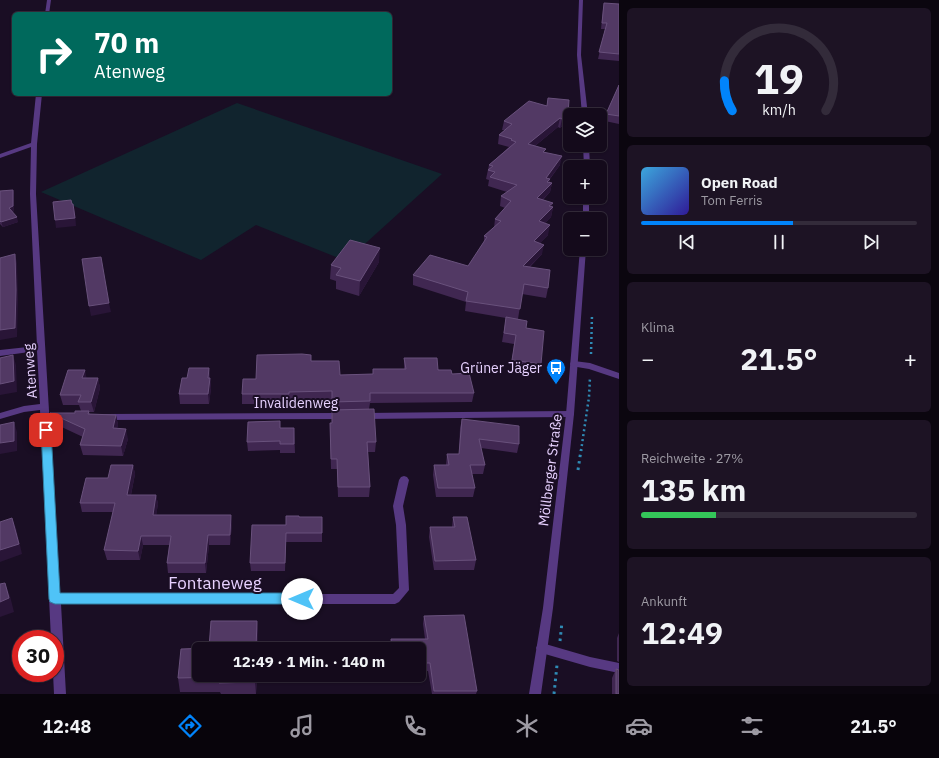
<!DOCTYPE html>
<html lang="de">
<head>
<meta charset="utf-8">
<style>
	body { margin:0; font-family:"IBM Plex Sans",sans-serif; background:#1d1324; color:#f1f3f6; height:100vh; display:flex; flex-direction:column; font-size:15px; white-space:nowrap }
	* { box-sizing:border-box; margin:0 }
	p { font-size:13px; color:#9d9aa3 }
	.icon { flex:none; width:22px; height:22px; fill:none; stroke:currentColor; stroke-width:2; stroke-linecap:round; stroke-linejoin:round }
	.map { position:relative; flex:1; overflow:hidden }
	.panel { display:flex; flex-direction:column; gap:8px; padding:8px; background:#0b060f; width:320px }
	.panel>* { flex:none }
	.banner { position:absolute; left:12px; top:12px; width:380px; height:84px; border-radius:6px; box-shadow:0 1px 3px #0004,0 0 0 1px #332b3a; background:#00695c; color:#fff; overflow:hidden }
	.fabs { position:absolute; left:563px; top:108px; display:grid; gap:8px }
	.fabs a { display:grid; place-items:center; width:44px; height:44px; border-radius:6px; background:#140a1b; box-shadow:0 1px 3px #0004,0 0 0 1px #332b3a; font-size:20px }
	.speed { position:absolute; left:12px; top:630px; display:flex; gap:8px; font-size:20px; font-weight:700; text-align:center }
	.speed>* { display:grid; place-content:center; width:52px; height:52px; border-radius:50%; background:#140a1b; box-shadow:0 1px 3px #0004,0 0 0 1px #332b3a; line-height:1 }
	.speed .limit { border:6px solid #d22; background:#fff; color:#111 }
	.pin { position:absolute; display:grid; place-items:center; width:34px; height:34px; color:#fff; margin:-17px; border-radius:8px; box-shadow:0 2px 6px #0006 }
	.me { position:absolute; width:44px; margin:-22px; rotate:270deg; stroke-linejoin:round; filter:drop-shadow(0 0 3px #0008) }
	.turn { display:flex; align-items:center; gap:14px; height:84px; padding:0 16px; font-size:18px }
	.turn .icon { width:52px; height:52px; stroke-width:2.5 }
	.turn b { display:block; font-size:28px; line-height:34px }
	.big { font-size:30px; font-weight:700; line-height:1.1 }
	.panel .card { flex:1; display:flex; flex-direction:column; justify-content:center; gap:6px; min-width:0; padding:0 14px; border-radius:6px; background:#1d1324 }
	.panel .dial { align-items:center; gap:0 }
	.dial svg { height:104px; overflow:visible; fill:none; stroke:#332b3a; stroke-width:7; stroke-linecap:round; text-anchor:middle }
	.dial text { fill:#f1f3f6; stroke:none }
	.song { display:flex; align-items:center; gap:12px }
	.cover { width:48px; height:48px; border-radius:6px; background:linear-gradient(135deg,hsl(200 70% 55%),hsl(250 70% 35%)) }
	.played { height:4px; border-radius:2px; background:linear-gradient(90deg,#0184fb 55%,#332b3a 55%) }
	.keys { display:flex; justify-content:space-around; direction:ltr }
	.heat { display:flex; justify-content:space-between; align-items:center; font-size:22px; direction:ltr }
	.charge { height:6px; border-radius:3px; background:linear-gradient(90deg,#34c759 27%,#332b3a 0) }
	.trip { position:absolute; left:192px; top:642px; width:234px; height:40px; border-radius:6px; background:#140a1b; box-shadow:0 1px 3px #0004,0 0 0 1px #332b3a; font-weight:700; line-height:40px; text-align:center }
	.dock { display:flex; height:64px; justify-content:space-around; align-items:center; background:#08040b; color:#9d9aa3 }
	.dock .icon { width:28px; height:28px }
	.dock .current { color:#0184fb }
	.dock b { font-size:18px; color:#f1f3f6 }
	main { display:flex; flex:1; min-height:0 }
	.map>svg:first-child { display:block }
</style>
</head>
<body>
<main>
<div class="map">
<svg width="619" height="694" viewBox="0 0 619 694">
	<rect width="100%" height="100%" fill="#1a0e24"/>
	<path fill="#11242e" d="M237,103l205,71 -96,87 -90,-36 -55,35 -160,-68z"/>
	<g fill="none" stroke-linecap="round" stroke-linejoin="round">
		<path stroke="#2f8bb5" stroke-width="2.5" stroke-dasharray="2 3" stroke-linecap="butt" d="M591,354l1,-39
			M581,451l8,-54 1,-20"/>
		<path stroke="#2f8bb5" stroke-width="3" stroke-dasharray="2.5 4" stroke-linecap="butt" d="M578,470l3,-20
			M560,641l2,-19
			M554,694l3,-29"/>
		<path fill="#573982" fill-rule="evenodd" d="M47,0h4l-2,14h-4z
			M36,94h6l-5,50 -1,50 24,400h333l6,-6 -3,-63 -3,-19 6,-26 2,-3 3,-1 3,1 2,3 -6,26 3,19 3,65 -10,12 -4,2h-334l5,90h-12l-1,-21h2v-34h-4l-11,-229 -16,2 -24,7v-6l24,-7 16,-2 -3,-53 -37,5v-6l37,-4 -7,-152 1,-47 -31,11v-4l31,-11z
			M574,361l16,2 29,10v6l-30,-10 -18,-3 -1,-2 1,-2z
			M570,411l3,1 1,2 -1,2 -3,1 -206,2 -3,-1 -1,-2 1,-2 3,-1z
			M342,413l3,1 1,2 -1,2 -3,1 -236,1 -3,-1 -1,-2 1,-2 3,-1z
			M542,643l48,14 29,6v10l-29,-6 -52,-15 -2,-4 2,-4z"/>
		<path fill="#573982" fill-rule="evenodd" d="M579,0h4l-2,55 7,60h-6l-5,-60z
			M583,145h6l1,22h-6z
			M583,197h6v22h-6z
			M580,249h6l-12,165 -21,194 -12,86h-12l14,-86 23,-194z"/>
	</g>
	<path fill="#402751" d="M604,3l15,5v53l-21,-2 7,-30h-4l2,-20z
		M619,85v39l-14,-3 1,-7z
		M546,105l20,18 -6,5 -2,-1 -23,19 10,6 15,13 -10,14v3l2,1 -2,9 -7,8 10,7 -2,10 -6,6 3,12 -8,8 2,11 -12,13 18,21 -2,10 -24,-4 -4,25 8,9 15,36 -2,10 -28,-5 3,-25 -12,-2 4,-24 -41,-7 1,-9 -53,-17v-10l55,-9 16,-24v-6l10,-8 1,-9 10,-11 -5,-2 1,-10 6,-4 -19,-6 1,-6 -3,-1 3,-14 20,-18 -11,-3 1,-9 6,-5h-3l2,-9z
		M13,190l1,4v17l-2,1 6,10 -15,5 -3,-3v-33z
		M379,262l-20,34 -23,-7v-8l-6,-2 1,-14z
		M404,358l48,16 22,19 -2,9 -102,1 -1,6 7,33 -1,10h-7l2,35 -1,10h-31l-1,-28h-6l-1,-37v-9h2l-1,-22h-41v3h-48v-10l14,-15 55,-18 29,14 33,-1v-5h31z
		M209,368l2,20 -2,16h-29l-1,-10 8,-16z
		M87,378h11l2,10 -6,24h-5l1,2 26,1 2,10 -1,3 11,11 -5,17 -40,-1 -3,-10 3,-8 -30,-14 -3,-10h25l6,-2 -2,-6h-16l-3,-10z
		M462,419l57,25 -2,9 -36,-5 4,17 -2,9h-11l3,14 -2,9h-37l-3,-22 1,-10h12l1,-11h12l1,-26z
		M280,428h14l1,25h-15v-3l-32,1 -1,-9z
		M133,465l2,9 -4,21h25l2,9 -2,11 76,9 -2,21h-21l-3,28h-38l-1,-10 2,-18h-26l-3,15h-33l-3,-10 9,-38h-31l-2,-9 28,-25z
		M299,517h23v25h-36l-1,29h-34l-1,-8 36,-38z
		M453,517l23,43 -2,10h-40l-5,-33 1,-10h22z
		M424,616l53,75 -1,3h-44l-4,-23h-9v-22h-29l1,-10h34l-2,-15z
		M257,621l1,14 -59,40h58l-1,19h-35l-1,-2h-40l-2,-14 31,-30z
		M619,633v29l-2,-1v-23z
		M619,668v26h-7v-16l4,-9 2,1z"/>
	<path fill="#291537" d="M568,114l-2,9 -6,5 2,-9z
		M560,118l-2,9 -32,26 2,-9z
		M562,156l-2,9 -12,16 2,-2 -1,7 3,-3 -2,9 -15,15 2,-9 9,-20z
		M13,190l1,4v17l-4,1 -1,-4z
		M553,203l-2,6 2,-2 -2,10 -14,14 2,-10 10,-15z
		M73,204l2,8 1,14 -20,2 -1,-8z
		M17,217l1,5 -15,5 -2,-5z
		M550,225l-2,10 -16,16 2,-10z
		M544,245l-2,9 -21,21 2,-9z
		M380,248l-1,14 -20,34 1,-15z
		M15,254l2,9 1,36 -1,38 -17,3v-10z
		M109,303l2,9 -20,4 -2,-10z
		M13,355l3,10 1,27 -17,3v-11z
		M209,368l2,20 -2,16 -1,-10v-16z
		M85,370l2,10 -5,-2z
		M98,378l2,10 -6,24 -3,-10z
		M116,415l2,10 -3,13 -2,-10z
		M14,422l3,10v19l-17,3v-11z
		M126,429l2,10 -5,17 -2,-10z
		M133,465l2,9 -6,30 -2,-9z
		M156,495l2,9 -3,20 -2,-9z
		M231,515l1,9 -2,21v-10z
		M12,518l4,10 6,26 -22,8v-12z
		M208,535l1,10 -3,28 -1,-10z
		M141,536l2,9 -3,15 -2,-9z
		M5,583l5,13 4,16 -14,5v-15z
		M257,621l1,14v14h-2z
		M256,675h1l-1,19 -1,-12z"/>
	<path fill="#523964" stroke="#69517c" d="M604,3l15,1v50l-20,-2 8,-29h-5z
		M619,85v31l-13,-2z
		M548,98l21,2 -1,14 -6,5 -2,-1 -32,26 18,5 -3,3 19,4 -16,22 4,1 -3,3 5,1 -15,15 16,5 -4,3 4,1 -14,14 11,4 -16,16 10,4 -21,21 27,4 -2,18 -24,-4 -4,25 -54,-8 2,-9 -55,-17 17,-20 38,11 19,-29 -3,-1 17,-15 -6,-2 16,-18 -10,-5 16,-11 -27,-8 5,-5 -7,-2 5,-4 -4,-1 27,-23 -5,-2 1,-1 -13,-4 13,-11 -8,-3 25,-20 18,5z
		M13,190v16l-4,2 8,9 -16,5 -1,-1v-30z
		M71,200l1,4h1l2,14 -20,2 -2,-18z
		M350,240l30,8 -20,33 -24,-6 5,-7 -10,-3z
		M15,254l1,36 -1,38 -15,2v-72z
		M101,257l8,46 -20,3 -7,-47z
		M506,317l21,4 -1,7 18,3 -3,33 -29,-4 4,-25 -12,-2z
		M302,354l9,1v6h28l1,14 33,-1v-5h33l-2,-11h33l1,12h13l1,4 17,-1 5,20h-104v8l-38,1v-11l-43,1v2h-47l1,-15h13l1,-24z
		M13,355l1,26 -14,3v-26z
		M189,368h20l-1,10h2l-2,16h-29l3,-16h5z
		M68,370h17l-3,8h16l-7,24h-13l3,-7h-21z
		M374,409l2,33h-9l3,45h-32l-1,-28h-6l-1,-36h2v-13z
		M75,411h14l-1,3 28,1 -3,13 13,1 -5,17 -41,-1 5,-16 -35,-16h25z
		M462,419l57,7v18l-40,-5 6,26h-15l5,23h-37l-4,-23h15l-2,-11h12z
		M280,421v7h14v16h-14v-3l-33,1 1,-20z
		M14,422v19l-14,2v-18z
		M111,465h22l-6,30h29l-3,20h78l-1,20h-22l-3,28h-38l4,-27h-30l-3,15 -34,-1 11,-47h-35l6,-25h22z
		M286,516h13v1h23v16h-36l-1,30h-35l2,-38h34z
		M453,517h14l9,43 -41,1 -5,-34h25z
		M12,518l7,26 -19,6v-28z
		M5,583l4,15 -9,4v-18z
		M464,615l13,76h-43l-4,-28h-11v-14h-27l-1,-10h37l-4,-23z
		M211,621h46l-1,28h-57v26h57l-1,7 -36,1 1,-6 -42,1 3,-29 28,-1z
		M616,669l3,1v24h-3z"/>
	<path fill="#4fc3f7" stroke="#337fa1" d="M46,427l4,1 1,2 9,163h242l4,2 2,4 -2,3 -4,2h-247l-5,-2 -1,-3 -8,-169 2,-2z"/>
	<defs>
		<symbol id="bus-pin" viewBox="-11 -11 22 30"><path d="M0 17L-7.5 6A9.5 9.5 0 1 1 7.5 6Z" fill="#0184fb" stroke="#1a0e24"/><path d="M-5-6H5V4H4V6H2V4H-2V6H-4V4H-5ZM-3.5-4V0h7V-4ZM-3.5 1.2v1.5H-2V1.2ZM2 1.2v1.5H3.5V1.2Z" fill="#fff"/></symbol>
	</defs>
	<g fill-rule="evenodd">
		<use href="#bus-pin" x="545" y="357" width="22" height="30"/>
	</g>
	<g text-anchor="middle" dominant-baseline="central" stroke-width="4" stroke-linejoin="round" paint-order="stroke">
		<g font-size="14" fill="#e7d1ff" stroke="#1a0e24" text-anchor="end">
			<text x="542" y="368">Grüner Jäger</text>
		</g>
		<g font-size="14" fill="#e7d1ff" stroke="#1a0e24">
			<text transform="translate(30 371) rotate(-94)">Atenweg</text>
			<text x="296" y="403">Invalidenweg</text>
			<text transform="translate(550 470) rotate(-83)">Möllberger Straße</text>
		</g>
		<g font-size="17" fill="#e7d1ff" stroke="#1a0e24">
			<text x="215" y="583">Fontaneweg</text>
		</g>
	</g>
</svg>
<div class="fabs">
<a><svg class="icon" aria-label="layers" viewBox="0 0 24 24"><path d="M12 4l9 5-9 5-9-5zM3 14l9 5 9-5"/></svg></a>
<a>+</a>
<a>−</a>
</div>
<div class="speed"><div class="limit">30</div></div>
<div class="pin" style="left:46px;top:430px;background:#d93025"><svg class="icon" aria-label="arrive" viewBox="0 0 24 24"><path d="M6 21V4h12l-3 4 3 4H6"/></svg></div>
<svg class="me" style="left:302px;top:599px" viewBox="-20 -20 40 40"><circle r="19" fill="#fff"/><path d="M0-13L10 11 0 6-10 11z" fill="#4fc3f7"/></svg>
<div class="trip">12:49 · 1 Min. · 140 m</div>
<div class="banner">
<div class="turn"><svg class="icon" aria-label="right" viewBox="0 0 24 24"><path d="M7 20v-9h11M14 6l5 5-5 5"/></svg><div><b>70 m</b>Atenweg</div></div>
</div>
</div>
<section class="panel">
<div class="card dial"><svg viewBox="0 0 100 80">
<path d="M14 69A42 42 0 1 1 86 69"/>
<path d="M14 69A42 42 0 0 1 8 46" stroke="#0184fb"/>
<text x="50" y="56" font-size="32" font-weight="700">19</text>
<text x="50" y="72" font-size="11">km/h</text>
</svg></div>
<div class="card">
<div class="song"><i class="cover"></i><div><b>Open Road</b><p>Tom Ferris</p></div></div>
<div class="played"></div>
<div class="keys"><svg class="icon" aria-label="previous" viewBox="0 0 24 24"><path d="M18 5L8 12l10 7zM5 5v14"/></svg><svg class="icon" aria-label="pause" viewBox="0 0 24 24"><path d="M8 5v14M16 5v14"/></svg><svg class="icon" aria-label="next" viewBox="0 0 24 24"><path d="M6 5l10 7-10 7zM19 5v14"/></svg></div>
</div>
<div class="card"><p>Klima</p>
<div class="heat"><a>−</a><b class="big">21.5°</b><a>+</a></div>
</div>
<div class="card"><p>Reichweite · 27%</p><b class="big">135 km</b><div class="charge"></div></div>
<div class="card"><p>Ankunft</p><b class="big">12:49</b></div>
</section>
</main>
<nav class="dock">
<b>12:48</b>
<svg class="icon current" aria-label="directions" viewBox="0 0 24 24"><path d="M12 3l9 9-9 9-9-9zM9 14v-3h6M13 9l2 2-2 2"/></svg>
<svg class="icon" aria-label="music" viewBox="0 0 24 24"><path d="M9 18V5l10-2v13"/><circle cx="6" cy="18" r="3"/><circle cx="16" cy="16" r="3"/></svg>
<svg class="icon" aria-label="phone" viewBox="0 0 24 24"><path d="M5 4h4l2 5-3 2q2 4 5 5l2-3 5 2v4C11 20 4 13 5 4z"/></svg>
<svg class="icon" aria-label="climate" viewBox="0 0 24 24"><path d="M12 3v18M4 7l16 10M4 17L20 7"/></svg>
<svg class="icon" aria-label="car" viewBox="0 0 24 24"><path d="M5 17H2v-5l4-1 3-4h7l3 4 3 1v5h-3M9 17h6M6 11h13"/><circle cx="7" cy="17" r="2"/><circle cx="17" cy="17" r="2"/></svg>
<svg class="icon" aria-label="filters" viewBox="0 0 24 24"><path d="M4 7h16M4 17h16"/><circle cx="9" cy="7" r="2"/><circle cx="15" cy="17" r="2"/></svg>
<b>21.5°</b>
</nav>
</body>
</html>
